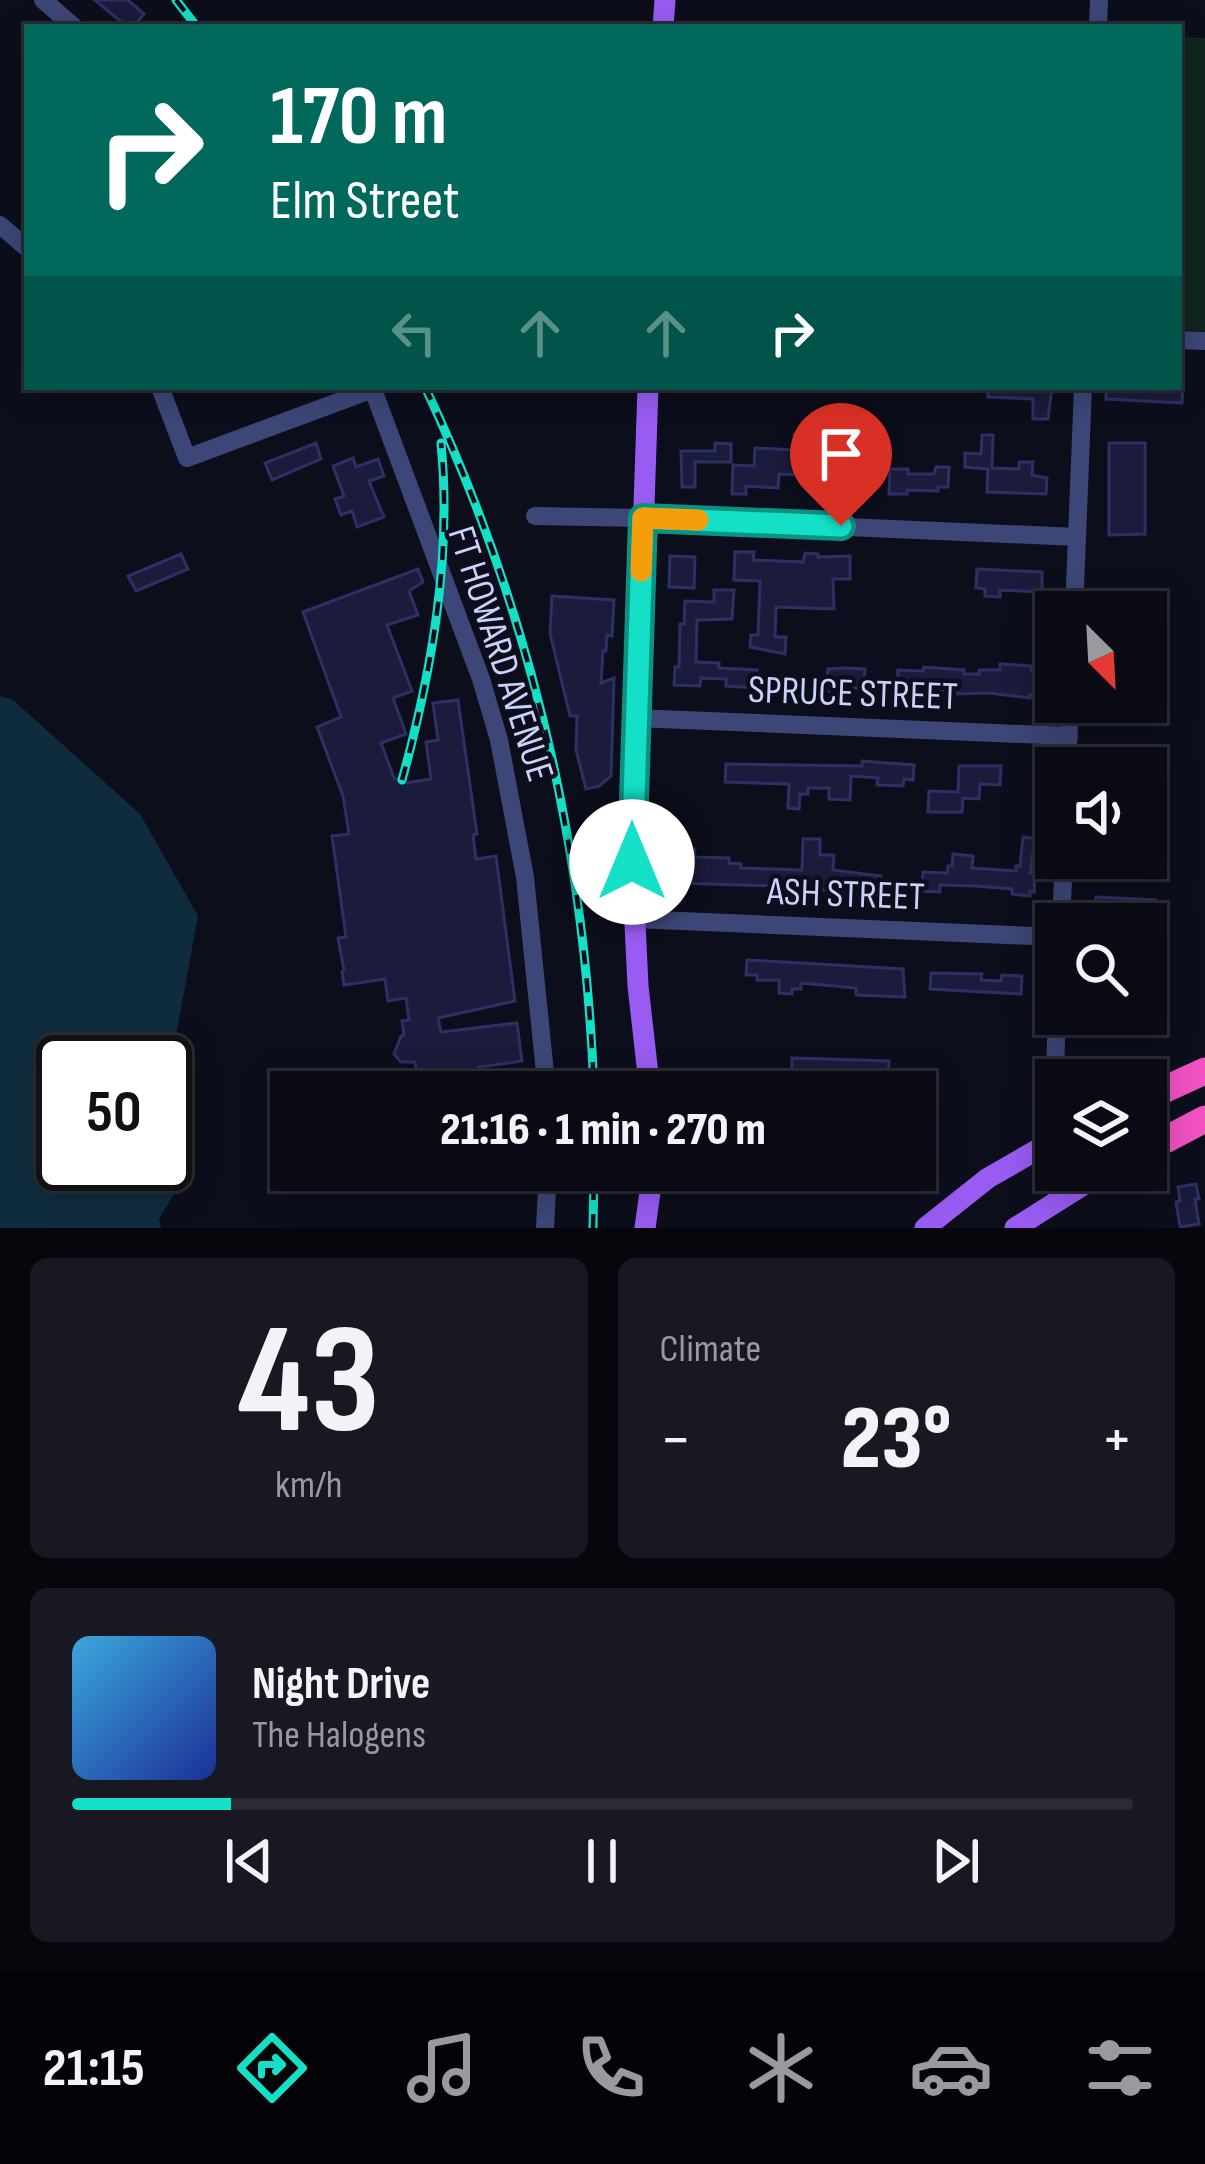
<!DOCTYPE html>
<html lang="en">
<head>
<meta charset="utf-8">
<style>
	body { margin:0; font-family:"Sofia Sans Condensed",sans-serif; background:#181822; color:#f1f3f6; height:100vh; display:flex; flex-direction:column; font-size:45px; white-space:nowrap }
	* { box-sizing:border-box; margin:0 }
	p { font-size:39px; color:#999aa0 }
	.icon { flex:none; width:66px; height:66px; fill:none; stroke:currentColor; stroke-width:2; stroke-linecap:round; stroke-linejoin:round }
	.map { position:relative; height:1228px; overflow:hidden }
	.sheet { display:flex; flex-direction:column; gap:30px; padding:30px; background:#06060c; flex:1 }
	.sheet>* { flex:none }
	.top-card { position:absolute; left:24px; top:24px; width:1158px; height:366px; border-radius:0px; box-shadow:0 6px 30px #0003,0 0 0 3px #2a2b34; background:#00695c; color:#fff; overflow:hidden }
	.needle { width:78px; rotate:156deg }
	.controls { position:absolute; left:1035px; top:591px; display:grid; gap:24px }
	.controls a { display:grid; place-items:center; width:132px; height:132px; border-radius:0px; background:#0a0a15; box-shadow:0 6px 30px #0003,0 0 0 3px #2a2b34; font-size:60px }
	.speed { position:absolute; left:36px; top:1035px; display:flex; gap:24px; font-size:60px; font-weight:700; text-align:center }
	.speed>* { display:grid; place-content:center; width:156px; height:156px; border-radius:50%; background:#0a0a15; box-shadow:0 6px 30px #0003,0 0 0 3px #2a2b34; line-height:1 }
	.speed .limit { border:6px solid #111; border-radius:18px; background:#fff; color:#111 }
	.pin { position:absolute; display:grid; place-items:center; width:102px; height:102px; color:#fff; margin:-123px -51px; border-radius:50% 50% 50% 0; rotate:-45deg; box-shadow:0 0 12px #0007 }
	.pin .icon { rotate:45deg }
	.me { position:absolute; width:132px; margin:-66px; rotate:0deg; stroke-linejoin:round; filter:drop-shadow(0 0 9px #0008) }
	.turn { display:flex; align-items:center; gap:42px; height:252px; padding:0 48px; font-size:54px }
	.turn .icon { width:156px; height:156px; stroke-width:2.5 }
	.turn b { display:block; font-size:84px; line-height:102px }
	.lanes { display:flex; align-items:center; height:114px; padding:0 48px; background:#0003; justify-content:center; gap:60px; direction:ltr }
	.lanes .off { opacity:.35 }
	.big { font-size:90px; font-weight:800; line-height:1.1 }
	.sheet .widget { flex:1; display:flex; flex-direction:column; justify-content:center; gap:18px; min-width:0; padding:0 42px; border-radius:18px; background:#181822 }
	.sheet .dial { align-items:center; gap:0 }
	.dial b { font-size:156px; line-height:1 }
	.song { display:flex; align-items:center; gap:36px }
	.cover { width:144px; height:144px; border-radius:18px; background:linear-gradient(135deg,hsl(200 70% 55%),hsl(230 70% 35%)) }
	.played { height:12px; border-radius:6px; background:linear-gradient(90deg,#13e0c7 15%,#2a2b34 15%) }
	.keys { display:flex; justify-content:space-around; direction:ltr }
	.heat { display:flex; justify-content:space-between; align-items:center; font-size:66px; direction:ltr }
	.sheet .tiles { flex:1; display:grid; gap:30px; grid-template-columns:1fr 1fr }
	.widget:last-child { grid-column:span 2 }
	.trip { position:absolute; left:270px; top:1071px; width:666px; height:120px; border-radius:0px; background:#0a0a15; box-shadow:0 6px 30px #0003,0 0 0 3px #2a2b34; font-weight:800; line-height:120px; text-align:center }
	.dock { display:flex; height:192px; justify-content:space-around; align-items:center; background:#040408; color:#999aa0 }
	.dock .icon { width:84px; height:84px }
	.dock .selected { color:#13e0c7 }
	.dock b { font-size:54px; color:#f1f3f6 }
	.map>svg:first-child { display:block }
</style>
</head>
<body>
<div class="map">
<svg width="1205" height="1228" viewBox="0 0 1205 1228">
	<rect width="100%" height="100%" fill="#0d0e1c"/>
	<path fill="#112520" d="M1179,36l26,2v293l-26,-1z"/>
	<path fill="#0f2c3e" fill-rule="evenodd" d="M0,696l13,4 127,114 58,102 -30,163 -3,52 17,25 -6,35 -17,28 2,9h-161zM63,1062h102v102h-102z"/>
	<path fill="#1b1b3b" stroke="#2e3065" stroke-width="3" d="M95,0h33l16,14 -11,13h-6z
		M988,387h64l-4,32h-15v-20l-45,-2z
		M1106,387h77l-1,16 -76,-4z
		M794,434l13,1v32h15l-1,17 -19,-1v-8l-23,-1 -1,14 -32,-2v8h-14l1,-29 21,1 1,-18 39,2z
		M982,435h11l-1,33 27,1v-7h14l-1,13 15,3 -1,16 -59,-2 1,-23 -23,-2v-14l16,1z
		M316,443l5,16 -49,21 -7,-17z
		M715,443l16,1v18h-36v25h-13l-1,-36h34z
		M1109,443h36v91l-36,1z
		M353,458l3,9 22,-8 6,17 -15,5 15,36 -27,10 -5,-16 -11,4 -6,-16 9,-3 -11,-30z
		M936,467h13l-1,20h-10v4l-31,-1v4h-18l1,-25h18v5h26z
		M735,552h19l-1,8 50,2 2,-9 13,1v3l32,-1v23h-17l1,30 -58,-2 -1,30h11l-1,17 -35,-7 1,-12h7l2,-54 -26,-1z
		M181,554l7,15 -52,22 -8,-15z
		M670,556l25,1 -1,31 -25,-1z
		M418,569l5,13 -14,9 9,24 -31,10 25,66 -19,7 13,36 -25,9 13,35 11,5 26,-4 -5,-37 12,-2 -5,-37 25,-3 19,134 -4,1 3,24 20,-3 19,145 -77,17 3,14 76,-9 5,38 -43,6 3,25h-63l-4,-30h-14l-7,-8 7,-18 3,-1 -2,-14 7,-1 -3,-22 -18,3 -3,-22 -41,6 -2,-14 2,-1 -6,-32 8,-1 -14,-101 17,-2 -6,-38 -26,-69 24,-10 -38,-105z
		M977,569l65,3v20l-42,-2v7l-15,-1v-7l-9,-1z
		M714,590h20l-2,29 -35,1 -1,42 23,1v5l38,2v18l-31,-2v-7l-25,-1 -1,8 -26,-1 1,-18h4l1,-43h4l1,-23 29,1z
		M552,596l62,4 -2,36 -5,-1 -1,16h-3l-2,32 13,-5 -3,98 -12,10 -13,3 -10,-39 1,-34h-7l-20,-83z
		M1000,664l32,2v5l10,1 -2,24 -10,-1v3l-42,-5 -33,1v-3l-21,-1h-9v3l-28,-2 1,-21 25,1 1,-4 40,3v4h15v-4h21z
		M845,668l20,1 -1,20 -16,-1v5l-23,-2 3,-22z
		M862,761l52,4 -1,15 -9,-1 -1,7 -26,-1 1,-7 -27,-2 -1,24 -21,-1v-11h-21v6h-8l-1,15 -11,-1 1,-24 -64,-2 1,-18 136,2z
		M959,766h42l-1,19 -20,-1 -1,15 -16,-1 -1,14h-34l1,-21 29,1z
		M1023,837l16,2 -1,14 -5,-1 -3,21h5l-1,19 -4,-1v5l-18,-2v-5l-36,-3 -36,-1v7l-18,-1 1,-19 24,1 1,-7h4l1,-12 20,2 -1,12 44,3v-5h4z
		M803,839h17v16h14l-1,15 48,6v16l-31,3v7h-22v-11l-20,-4 -131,-4 -2,-9h-5l1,-26 24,1 -1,8 35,1v5l12,1v4l61,2z
		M1096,897l60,3 -2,17 -46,-3v-3l-13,-1z
		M747,960l156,9 2,28 -49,-2v-7l-55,-5v6h-9v5l-13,-1v-13h-22v-5h-11z
		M931,973l51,1 -1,6 20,1 1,-6 20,1 -1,18 -91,-5z
		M792,1058l97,3 -2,31h-96z
		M1196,1184l3,15h-4l4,25 -19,3 -4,-25 4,-1 -2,-14z"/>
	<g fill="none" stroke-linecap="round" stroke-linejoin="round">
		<path stroke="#3c4777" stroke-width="18" d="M43,0l31,27
			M1098,27l1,-27
			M0,225l27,23
			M1179,340l26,1
			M160,387l27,71 186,-69
			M372,387l109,292 18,61 26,137 22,215
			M535,516l108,2 434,19
			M1074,612l9,-225
			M635,718l434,18
			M1067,768l3,-66
			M634,919l422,18
			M1061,924l3,-66
			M1057,1014l-2,55 3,11
			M545,1228l3,-58"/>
		<path stroke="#985cf2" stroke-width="21" d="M663,27l2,-27
			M648,387l-16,475 6,124 12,106
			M645,1228l8,-58
			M925,1228l63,-50 68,-39
			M1015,1228l76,-48"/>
		<path stroke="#f151c1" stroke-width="27" d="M1146,1098l59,-27
			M1146,1150l59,-31
			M1091,1180l18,-10"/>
		<defs>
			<path id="rail" d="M176,0l21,27
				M425,387c105,222 160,460 169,705
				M402,780c30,-109 50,-224 39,-337
				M593,1228l1,-58"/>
		</defs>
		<use href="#rail" stroke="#13e0c7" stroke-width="9"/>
		<use href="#rail" stroke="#0d0e1c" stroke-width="4.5" stroke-dasharray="14" stroke-linecap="butt"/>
	</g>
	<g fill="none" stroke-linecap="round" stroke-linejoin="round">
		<defs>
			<path id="route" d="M632,862l11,-344 198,8"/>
		</defs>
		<use href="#route" stroke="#0c9281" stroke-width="30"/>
		<use href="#route" stroke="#13e0c7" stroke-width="21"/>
		<path stroke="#f59e0b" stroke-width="21" d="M641,571l2,-53 55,2"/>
	</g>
	<g text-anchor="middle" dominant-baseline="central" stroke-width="9" stroke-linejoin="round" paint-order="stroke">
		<g font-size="39" fill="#ccd1fb" stroke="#0d0e1c">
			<text transform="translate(500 654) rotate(72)">FT HOWARD AVENUE</text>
			<text transform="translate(853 694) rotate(2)">SPRUCE STREET</text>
			<text transform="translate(846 895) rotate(2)">ASH STREET</text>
		</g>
	</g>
</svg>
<div class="controls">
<a><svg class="needle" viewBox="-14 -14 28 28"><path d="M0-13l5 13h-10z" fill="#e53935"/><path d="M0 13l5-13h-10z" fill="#999aa0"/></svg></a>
<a><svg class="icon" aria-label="sound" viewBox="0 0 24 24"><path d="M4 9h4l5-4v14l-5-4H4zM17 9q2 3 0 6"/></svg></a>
<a><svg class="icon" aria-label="search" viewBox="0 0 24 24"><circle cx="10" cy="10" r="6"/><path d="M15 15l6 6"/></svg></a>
<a><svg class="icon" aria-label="layers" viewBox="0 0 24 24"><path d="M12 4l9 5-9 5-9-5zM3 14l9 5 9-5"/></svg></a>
</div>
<div class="speed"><div class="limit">50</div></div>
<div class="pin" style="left:841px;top:526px;background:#d93025"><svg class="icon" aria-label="arrive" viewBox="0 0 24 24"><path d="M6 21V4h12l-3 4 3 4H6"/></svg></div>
<svg class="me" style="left:632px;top:862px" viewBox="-20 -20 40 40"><circle r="19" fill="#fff"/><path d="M0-13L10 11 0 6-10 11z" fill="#13e0c7"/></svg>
<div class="trip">21:16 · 1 min · 270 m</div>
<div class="top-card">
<div class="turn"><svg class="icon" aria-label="right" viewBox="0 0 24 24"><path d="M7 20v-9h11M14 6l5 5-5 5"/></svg><div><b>170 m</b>Elm Street</div></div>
<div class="lanes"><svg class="icon off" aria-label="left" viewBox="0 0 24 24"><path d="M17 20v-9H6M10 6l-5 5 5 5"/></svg><svg class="icon off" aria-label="ahead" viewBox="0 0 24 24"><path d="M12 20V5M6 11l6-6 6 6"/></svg><svg class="icon off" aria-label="ahead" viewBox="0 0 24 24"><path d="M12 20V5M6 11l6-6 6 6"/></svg><svg class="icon" aria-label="right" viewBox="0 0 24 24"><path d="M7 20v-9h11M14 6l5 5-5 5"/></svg></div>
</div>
</div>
<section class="sheet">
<div class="tiles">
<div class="widget dial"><b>43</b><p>km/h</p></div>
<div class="widget"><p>Climate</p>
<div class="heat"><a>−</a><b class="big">23°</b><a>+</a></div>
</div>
<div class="widget">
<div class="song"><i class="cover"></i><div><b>Night Drive</b><p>The Halogens</p></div></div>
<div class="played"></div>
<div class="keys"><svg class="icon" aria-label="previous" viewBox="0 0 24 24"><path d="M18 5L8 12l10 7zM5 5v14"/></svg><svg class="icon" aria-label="pause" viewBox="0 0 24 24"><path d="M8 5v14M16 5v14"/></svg><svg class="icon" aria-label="next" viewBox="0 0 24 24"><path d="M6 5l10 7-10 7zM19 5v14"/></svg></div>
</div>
</div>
</section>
<nav class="dock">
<b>21:15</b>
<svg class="icon selected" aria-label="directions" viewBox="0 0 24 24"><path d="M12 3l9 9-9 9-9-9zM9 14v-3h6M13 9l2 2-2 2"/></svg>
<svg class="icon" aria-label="music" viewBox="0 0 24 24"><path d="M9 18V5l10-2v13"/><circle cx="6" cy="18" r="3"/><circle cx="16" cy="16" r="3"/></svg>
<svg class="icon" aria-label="phone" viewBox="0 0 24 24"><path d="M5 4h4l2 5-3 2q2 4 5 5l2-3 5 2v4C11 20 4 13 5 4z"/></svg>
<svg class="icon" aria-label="climate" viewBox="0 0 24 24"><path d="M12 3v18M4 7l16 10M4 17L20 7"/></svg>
<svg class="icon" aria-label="car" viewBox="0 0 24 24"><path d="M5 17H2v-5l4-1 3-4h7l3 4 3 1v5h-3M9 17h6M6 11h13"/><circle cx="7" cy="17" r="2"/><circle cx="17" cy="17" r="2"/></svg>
<svg class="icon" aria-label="filters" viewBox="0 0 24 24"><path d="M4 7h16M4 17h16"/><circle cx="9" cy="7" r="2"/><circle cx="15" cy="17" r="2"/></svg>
</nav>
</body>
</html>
